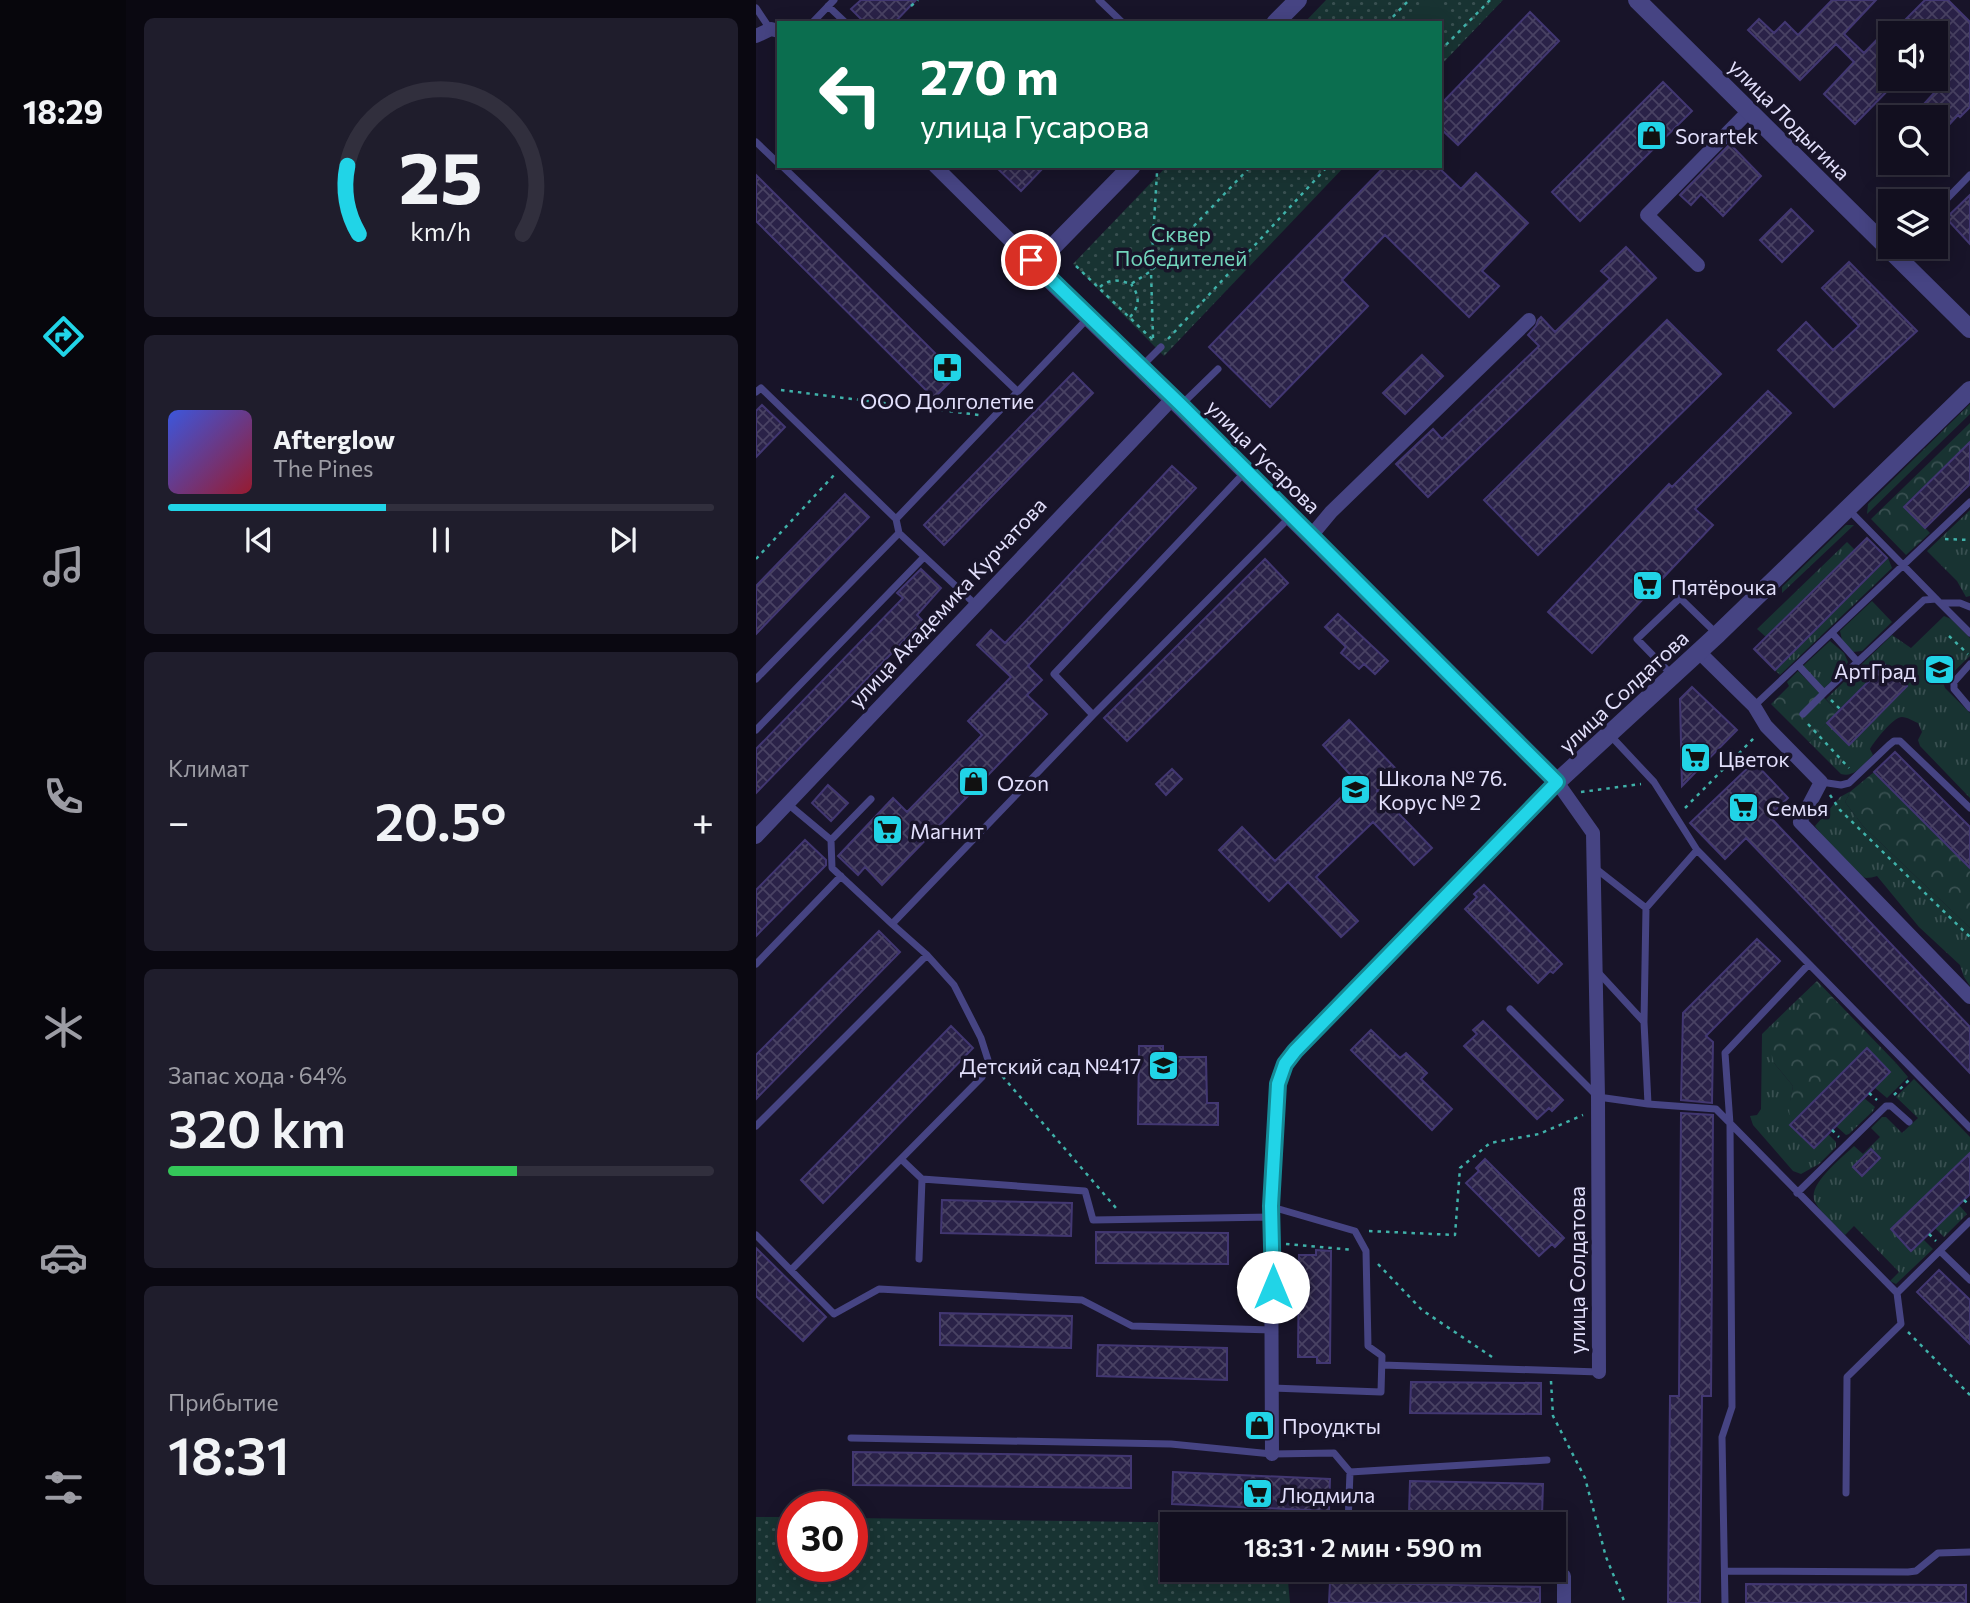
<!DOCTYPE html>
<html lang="ru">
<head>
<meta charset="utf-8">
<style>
	body { margin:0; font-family:Commissioner,sans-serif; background:#1f1d2c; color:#f1f3f6; height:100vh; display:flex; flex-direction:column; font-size:26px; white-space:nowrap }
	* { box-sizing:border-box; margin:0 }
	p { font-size:23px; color:#9c9ca4 }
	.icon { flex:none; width:38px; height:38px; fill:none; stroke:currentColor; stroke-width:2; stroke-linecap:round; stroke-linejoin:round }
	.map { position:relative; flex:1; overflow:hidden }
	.sheet { display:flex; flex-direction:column; gap:18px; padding:18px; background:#0a0811; width:630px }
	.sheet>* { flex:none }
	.top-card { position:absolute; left:21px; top:21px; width:665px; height:147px; border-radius:0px; box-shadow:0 4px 18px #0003,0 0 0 2px #312f3d; background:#0b6e4f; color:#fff; overflow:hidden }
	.controls { position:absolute; left:1122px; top:21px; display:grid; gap:14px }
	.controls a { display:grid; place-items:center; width:70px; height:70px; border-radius:0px; background:#120f1f; box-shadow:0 4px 18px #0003,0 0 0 2px #312f3d; font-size:35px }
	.speed { position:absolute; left:21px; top:1491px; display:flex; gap:14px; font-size:35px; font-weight:700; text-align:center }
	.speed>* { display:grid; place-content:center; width:91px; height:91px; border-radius:50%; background:#120f1f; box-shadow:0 4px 18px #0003,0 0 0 2px #312f3d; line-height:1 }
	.speed .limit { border:10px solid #d22; background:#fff; color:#111 }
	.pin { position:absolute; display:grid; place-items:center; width:60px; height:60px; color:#fff; margin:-30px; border:4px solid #fff; border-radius:50%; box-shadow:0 2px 7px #0007 }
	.me { position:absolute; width:77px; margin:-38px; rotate:0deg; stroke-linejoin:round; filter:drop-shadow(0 0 5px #0008) }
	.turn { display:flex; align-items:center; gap:24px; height:147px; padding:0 28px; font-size:32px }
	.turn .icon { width:91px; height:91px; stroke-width:2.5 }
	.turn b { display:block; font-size:49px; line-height:60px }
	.big { font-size:52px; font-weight:600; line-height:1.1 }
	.sheet .tile { flex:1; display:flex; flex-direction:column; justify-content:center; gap:10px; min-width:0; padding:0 24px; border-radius:10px; background:#1f1d2c }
	.sheet .dial { align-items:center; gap:0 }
	.dial svg { height:182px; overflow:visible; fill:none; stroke:#312f3d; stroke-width:7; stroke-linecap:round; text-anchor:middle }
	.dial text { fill:#f1f3f6; stroke:none }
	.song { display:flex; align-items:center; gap:21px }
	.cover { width:84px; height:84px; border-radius:10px; background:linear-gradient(135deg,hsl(230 70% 55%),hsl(350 70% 35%)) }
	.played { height:7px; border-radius:4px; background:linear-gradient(90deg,#21d4e7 40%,#312f3d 40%) }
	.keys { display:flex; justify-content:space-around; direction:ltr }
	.heat { display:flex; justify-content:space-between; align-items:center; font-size:38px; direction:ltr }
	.charge { height:10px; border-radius:5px; background:linear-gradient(90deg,#34c759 64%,#312f3d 0) }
	.trip { position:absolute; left:404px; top:1512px; width:406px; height:70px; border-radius:0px; background:#120f1f; box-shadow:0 4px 18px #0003,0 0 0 2px #312f3d; font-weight:600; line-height:70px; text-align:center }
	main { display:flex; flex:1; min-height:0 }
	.dock { display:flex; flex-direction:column; width:126px; justify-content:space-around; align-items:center; background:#07060c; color:#9c9ca4 }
	.dock .icon { width:49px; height:49px }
	.dock .current { color:#21d4e7 }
	.dock b { font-size:32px; color:#f1f3f6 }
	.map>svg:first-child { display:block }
</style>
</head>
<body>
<main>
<nav class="dock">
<b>18:29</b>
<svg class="icon current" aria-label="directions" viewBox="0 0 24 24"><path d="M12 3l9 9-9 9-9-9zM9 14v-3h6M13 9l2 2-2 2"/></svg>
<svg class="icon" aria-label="music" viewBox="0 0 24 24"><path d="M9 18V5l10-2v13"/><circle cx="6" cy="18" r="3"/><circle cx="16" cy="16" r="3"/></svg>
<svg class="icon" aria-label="phone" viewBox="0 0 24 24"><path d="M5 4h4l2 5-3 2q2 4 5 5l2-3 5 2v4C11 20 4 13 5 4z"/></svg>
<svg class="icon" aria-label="climate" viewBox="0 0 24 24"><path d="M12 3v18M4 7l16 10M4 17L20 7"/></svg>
<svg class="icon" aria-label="car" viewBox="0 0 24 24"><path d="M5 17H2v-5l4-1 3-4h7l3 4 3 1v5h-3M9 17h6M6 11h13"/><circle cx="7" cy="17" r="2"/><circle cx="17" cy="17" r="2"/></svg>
<svg class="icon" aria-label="filters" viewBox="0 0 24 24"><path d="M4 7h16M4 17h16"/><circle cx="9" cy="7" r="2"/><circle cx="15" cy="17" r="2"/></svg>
</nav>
<section class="sheet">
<div class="tile dial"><svg viewBox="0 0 100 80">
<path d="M14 69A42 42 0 1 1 86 69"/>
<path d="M14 69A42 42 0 0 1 9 39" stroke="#21d4e7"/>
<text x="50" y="56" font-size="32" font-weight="700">25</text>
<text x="50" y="72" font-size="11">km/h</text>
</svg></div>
<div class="tile">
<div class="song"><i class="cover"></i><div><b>Afterglow</b><p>The Pines</p></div></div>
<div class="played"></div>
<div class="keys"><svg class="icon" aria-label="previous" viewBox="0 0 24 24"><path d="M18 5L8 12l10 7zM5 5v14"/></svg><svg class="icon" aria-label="pause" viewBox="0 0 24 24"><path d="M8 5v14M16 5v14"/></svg><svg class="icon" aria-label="next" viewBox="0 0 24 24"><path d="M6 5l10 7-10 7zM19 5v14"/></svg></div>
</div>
<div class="tile"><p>Климат</p>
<div class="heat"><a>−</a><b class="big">20.5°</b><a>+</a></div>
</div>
<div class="tile"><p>Запас хода · 64%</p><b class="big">320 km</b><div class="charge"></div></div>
<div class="tile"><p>Прибытие</p><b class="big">18:31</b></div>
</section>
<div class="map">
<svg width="1214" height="1603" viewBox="0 0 1214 1603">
	<defs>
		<pattern id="grass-tufts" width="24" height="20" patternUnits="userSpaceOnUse" patternTransform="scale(1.75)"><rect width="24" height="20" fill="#183332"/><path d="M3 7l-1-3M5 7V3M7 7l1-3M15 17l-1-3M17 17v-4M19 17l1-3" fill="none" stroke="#395051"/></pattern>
		<pattern id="forest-crowns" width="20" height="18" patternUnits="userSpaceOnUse" patternTransform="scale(1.75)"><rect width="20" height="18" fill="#183332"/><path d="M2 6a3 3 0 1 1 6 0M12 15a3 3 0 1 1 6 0" fill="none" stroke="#395051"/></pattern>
		<pattern id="park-dots" width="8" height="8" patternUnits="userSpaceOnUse" patternTransform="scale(1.75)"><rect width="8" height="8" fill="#183332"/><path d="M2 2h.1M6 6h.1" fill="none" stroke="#395051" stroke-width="1.8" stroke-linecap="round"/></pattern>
		<pattern id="building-cross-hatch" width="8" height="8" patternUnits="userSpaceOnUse" patternTransform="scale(1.75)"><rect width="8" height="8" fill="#2a2248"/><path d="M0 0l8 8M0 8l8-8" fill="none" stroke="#494263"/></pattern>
	</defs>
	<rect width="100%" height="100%" fill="#181429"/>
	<path fill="url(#grass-tufts)" d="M1214,404v10l-103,100 1,-10z
		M1214,510v86l-4,1 -9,-16 -30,-30z
		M1090,525h8l-72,68v-6z
		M1111,538l-101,99 -9,-8 90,-87 8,8z
		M1132,558l4,10 -112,107 -5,-5z
		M1116,601l20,21 -30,29 -9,1 -11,-12 -2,-9z
		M1188,616l7,3 19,19v18l-27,26 2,6 25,25v85l-50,-52 -2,-6 4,-8 -4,-9c-5,-2 -11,-6 -16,-6 -9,0 -28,25 -32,32l3,6c-10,9 -18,23 -32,19l-32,-32 18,-19 22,22 -11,-33 -12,-13 66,-64 19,13z
		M1074,641l14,12 4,9 -5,9 -20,18 -21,-22z
		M1095,791l-6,11 18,24 107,102v58l-6,-9 -4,-12 -41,-38 -42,-51c-3,1 -8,2 -11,2 -16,-3 -41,-39 -51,-52l25,-29z
		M1042,999l5,12 -29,52 19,23 -3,17v22l23,23 15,-14 8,8v5l-17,17 -18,10 -8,-3 -40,-46 -3,-9 7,-1 4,-6 1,-75z
		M1140,1063l12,14 -21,21 -13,-11z
		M1158,1079l56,58v57l-11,11 8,9 -23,23 -9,-9 -12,11 10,10 -37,35 -6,-3 9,-9 -45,-46 -9,9c-9,-10 -24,-21 -30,-33 -9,-17 28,-45 39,-56l9,8 17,-17 -9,-9 11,-11h4l16,16 16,-15 -22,-21z
		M1108,1098l11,9 -2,4 -24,23 -3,1 -10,-9z"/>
	<path fill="url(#forest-crowns)" d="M1214,423v19l-66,64 26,27 -24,22 -35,-36z
		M1042,671l40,41 -29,30 -38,-38 18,-18 -2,-4z
		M1118,772l96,96v60l-107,-102 -18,-24 6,-11z
		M1061,981l79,82 -6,9 -23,-23 -77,76 -1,-19 4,-20 -19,-23 -5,-18 33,-34 -4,-12z"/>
	<path fill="url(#park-dots)" d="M570,0h177l-63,66v-43h-136z
		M411,166h178l-181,190 -91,-92z
		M0,1517h37v49h59v-48l432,6h-112v46h115l3,33h-534z"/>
	<path fill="#183332" d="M669,0h7l20,20 -12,12v-9h-37z"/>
	<path fill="url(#building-cross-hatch)" stroke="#423772" stroke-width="2" d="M105,0h55l-22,23h-29l-14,-14z
		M1076,0h44l-32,34 20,19 26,-27v53h9l-44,45 -31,-30 30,-32 -18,-18 -36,36 -52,-50 11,-11 15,14 11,-11 13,13z
		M1169,0h23l22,22v85l-10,10 -2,-2 -22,24v-22h-24l23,-25 -14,-13h15v-46h-44z
		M774,12l29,29 -101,104 -18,-17v-23z
		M907,82l29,29 -112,110 -28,-29z
		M974,144l31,32 -38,40 -22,-22 -10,11 -11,-10z
		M239,166h50l-24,25z
		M629,166h52l24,23 15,-16 52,50 -46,48 17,15 -30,31 -84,-82 -43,45 26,26 -98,101 -61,-60z
		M0,175l201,200 -23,23 -178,-177z
		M1214,195v49l-24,-26z
		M1035,209l22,22 -31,31 -22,-22z
		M870,247l30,31 -228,219 -32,-33 37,-35 9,10 97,-93 -11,-11 8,-9 2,-6 3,-3 14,15 55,-53 -9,-8z
		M1093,262l68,69 -83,76 -56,-57 28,-28 27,28 26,-24 -37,-38z
		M911,320l54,54 -183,181 -54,-55z
		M666,355l21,21 -38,38 -22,-21z
		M317,373l20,20 -149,152 -20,-20z
		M1012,391l23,22 -96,96 18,16 -121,128 -44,-41 121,-128 3,3z
		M6,405l23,22 -29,30v-46z
		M1214,442v42l-45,44 -21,-21z
		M416,466l24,22 -168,178 14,14 -15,15 20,19 -165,171 -17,-18 -7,8 -20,-19 55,-58 14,14 75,-77 -14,-14 43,-44 -34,-32 14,-15 14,13z
		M89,494l24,23 -113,117v-48z
		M1111,538l20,20 -112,112 -21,-21z
		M509,559l23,24 -161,158 -23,-23z
		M165,569l20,19 -24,27 6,6 -167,172v-44l147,-151 -6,-5z
		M582,614l50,47 -13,13 -11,-10 -5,5 -18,-16 5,-6 -21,-20z
		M1129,665l22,21 -58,59 -22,-22z
		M936,687l45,43 -55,56 -2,-87z
		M593,720l49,51 -21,20 55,57 -18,17 -41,-43 -57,55 42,44 -17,16 -53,-55 -19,19 -50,-51 23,-23 33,34 82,-79 -34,-37z
		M1139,752l75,75v41l-96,-96z
		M998,762l34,36 -19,18 201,211v46l-224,-235 -21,21 -35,-36z
		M416,769l10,10 -16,16 -10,-11z
		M72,785l20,18 -17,18 -19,-18z
		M49,840l21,20v5l-70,71v-46z
		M728,885l78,79 -9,9 -3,-2 -12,12 -73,-74 12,-12 -3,-3z
		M123,931l21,21 -144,147v-44z
		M1001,939l23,22 -74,75 7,6 -1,61 -31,-3 2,-87z
		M727,1021l80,79 -11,11 -3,-3 -12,11 -73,-73 13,-12 -4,-4z
		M195,1026l22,22 -150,155 -22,-23z
		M615,1030l29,28 6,-5 21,20 -6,6 31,30 -20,21 -81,-80z
		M383,1046h24v11h43l1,46h11v22l-80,-1z
		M1111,1048l23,24 -76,76 -24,-23z
		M925,1113l32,2 -2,281h-9l-2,207h-32l2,-207h9z
		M1115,1149l9,9 -18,18 -9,-9z
		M1214,1153v41l-59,57 -20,-22z
		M729,1159l79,79 -9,9 -3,-3 -13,12 -73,-73 13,-12 -3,-3z
		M186,1200l130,3 -1,33 -130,-3z
		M340,1232l132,1v31l-132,-1z
		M0,1248l70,69 -23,24 -47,-45z
		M560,1250l15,1 -1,112h-13v-6h-19l1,-102h17z
		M1183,1270l31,30v44l-53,-52z
		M184,1313l132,3 -1,32 -131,-3z
		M342,1345l129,3v32l-130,-4z
		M655,1382l130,1v31l-131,-1z
		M97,1452l278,4v32l-278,-3z
		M417,1472l157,7 -1,32 -157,-7z
		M654,1481l133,3 -1,32 -133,-3z
		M574,1582l210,5v16h-211z
		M990,1584l220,1v18h-220z"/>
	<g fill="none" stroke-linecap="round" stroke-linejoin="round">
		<path stroke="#3fb1a9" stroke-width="2.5" stroke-dasharray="3.5 5" stroke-linecap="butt" d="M155,6l7,-6
			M631,23l22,-23
			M684,51l50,-51
			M320,266l78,75
			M344,287c10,-9 19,-7 31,-3l20,-13 100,-105
			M374,317c10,-11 10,-21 1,-33
			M397,338l-2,-67 6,-98
			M412,339l160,-173
			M25,390l198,25
			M1189,539l25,1
			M0,559l79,-85
			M1193,636l19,18
			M1107,672l8,8
			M1075,700l10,10
			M1052,724l41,44
			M825,792l60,-8
			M1074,795l10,15 130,127
			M929,808l71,-72
			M241,1070l119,138
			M1113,1093l8,7
			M1138,1095l15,-15
			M1076,1130l7,7
			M1208,1200l6,6
			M613,1231l86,4 5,-67 30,-25 49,-9 44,-19
			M1173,1234l7,7
			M530,1244l67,6
			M622,1264l44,46 70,47
			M1152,1332l62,63
			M795,1381l2,35 32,62 21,79 19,46"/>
		<path stroke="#464483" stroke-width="7" d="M343,0l24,23
			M72,6l18,17
			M0,8l14,21
			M56,23l22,-23
			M0,142l23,22
			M26,166l235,225
			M1180,210l34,-35
			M385,367l20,-20
			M0,392l5,-4 135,131
			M425,405l37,-36
			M490,471l-192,203 39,41 197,-198
			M1093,510l91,93h20l10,4
			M1184,603l30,30
			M219,604l-76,-71 -3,-14 193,-202
			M1076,633l25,28
			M1214,664l-16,18v7l16,19
			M1042,665l26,28 100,-93 12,-1
			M917,676l-36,-37 43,-41 37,36
			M0,679l143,-146
			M998,706l216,-204
			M1047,714l21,-21
			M0,730l168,-173
			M853,734l45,48 43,68
			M1065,782l20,3 8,-2 40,-38 5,-4h6l70,67
			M32,804l43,36 40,-41
			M75,840l1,28 60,56 201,-209
			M839,868l51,40 51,-58 112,114 -84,89 5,71 2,283 -10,30 3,166
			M0,964l85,-88
			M1053,964l161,164
			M841,971l47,51 4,82
			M754,1009l88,88 50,7 68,5 181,184 4,31 -54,53 -1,116
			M888,1022l2,-114
			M0,1126l171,-171 -35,-31
			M145,1159l21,20 -3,80
			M166,1179l163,12 8,29 179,-3
			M1041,1193l89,-87h5l18,16
			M516,1207l83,24 11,20 2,95 14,10 -1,36 -109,-4
			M0,1235l78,79 45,-25 203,11 50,26 141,4
			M1184,1251l30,29
			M35,1270l191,-193 6,-17 -7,-22 -27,-53 -27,-30
			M1141,1293l73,-72
			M626,1365l217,7
			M95,1438l320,6 101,10 62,-1 16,19 197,-12
			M592,1524l2,-52
			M969,1571l183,1 8,-1 22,-18 32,-1"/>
		<path stroke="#464483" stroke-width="14" d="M0,36l15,-7 8,2
			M179,166l100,99
			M942,265l-51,-50 102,-104
			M555,536l20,-24 198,-192
			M943,652l55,54 12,20 55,56 -21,40 170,175
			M0,837l417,-439
			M516,1454l-1,-247 6,-123 8,-20 10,-13 262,-269 36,51 5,264 1,275
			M618,1570l190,6v27"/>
		<path stroke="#464483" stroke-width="18" d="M881,0l333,329
			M519,23l23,-23
			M376,166l-97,99 145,141 377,376 161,-148 252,-244"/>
	</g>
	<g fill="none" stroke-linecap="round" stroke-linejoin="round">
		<defs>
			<path id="route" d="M275,260l150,145 376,377 -262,269 -10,13 -7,20 -7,122 2,81"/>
		</defs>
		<use href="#route" stroke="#158a96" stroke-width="18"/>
		<use href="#route" stroke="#21d4e7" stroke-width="12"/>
	</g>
	<defs>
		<symbol id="shop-square" viewBox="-11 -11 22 22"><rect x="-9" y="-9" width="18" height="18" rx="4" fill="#21d4e7" stroke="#181429"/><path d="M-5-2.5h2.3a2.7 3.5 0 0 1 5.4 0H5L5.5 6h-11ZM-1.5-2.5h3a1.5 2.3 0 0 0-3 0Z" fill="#111"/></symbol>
		<symbol id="pharmacy-square" viewBox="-11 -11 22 22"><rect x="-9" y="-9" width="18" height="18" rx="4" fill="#21d4e7" stroke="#181429"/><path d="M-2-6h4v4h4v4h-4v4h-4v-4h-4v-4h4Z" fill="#111"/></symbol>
		<symbol id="supermarket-square" viewBox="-11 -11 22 22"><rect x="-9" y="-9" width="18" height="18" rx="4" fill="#21d4e7" stroke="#181429"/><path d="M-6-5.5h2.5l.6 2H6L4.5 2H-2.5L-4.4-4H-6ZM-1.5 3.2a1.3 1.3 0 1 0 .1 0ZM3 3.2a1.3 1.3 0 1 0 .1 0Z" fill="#111"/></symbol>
		<symbol id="school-square" viewBox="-11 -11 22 22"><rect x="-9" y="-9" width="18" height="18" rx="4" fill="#21d4e7" stroke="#181429"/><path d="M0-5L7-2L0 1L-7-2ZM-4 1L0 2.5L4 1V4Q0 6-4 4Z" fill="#111"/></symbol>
	</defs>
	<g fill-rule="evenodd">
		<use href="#shop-square" x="878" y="118" width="35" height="35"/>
		<use href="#pharmacy-square" x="174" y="350" width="35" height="35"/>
		<use href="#supermarket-square" x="874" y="568" width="35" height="35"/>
		<use href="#school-square" x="1166" y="652" width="35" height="35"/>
		<use href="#supermarket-square" x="922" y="740" width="35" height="35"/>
		<use href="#shop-square" x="200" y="764" width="35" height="35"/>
		<use href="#school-square" x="582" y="772" width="35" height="35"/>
		<use href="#supermarket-square" x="970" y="790" width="35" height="35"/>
		<use href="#supermarket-square" x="114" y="812" width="35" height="35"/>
		<use href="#school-square" x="390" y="1048" width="35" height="35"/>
		<use href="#shop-square" x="486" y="1408" width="35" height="35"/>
		<use href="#supermarket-square" x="484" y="1476" width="35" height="35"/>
	</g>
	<g text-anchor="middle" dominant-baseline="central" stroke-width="7" stroke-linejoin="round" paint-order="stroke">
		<g font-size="21" fill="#e3e0fc" stroke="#181429">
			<text transform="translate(1034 119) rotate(45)">улица Лодыгина</text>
			<text transform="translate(508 456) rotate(45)">улица Гусарова</text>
			<text transform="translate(191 602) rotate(-47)">улица Академика Курчатова</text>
			<text transform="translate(867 691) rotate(-43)">улица Солдатова</text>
			<text transform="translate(820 1270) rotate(-90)">улица Солдатова</text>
		</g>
		<g font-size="21" fill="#e3e0fc" stroke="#181429" text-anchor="start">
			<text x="919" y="135">Sorartek</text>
			<text x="191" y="400" text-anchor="middle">ООО Долголетие</text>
			<text x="915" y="586">Пятёрочка</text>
			<text x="1160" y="670" text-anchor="end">АртГрад</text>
			<text x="962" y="758">Цветок</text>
			<text x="622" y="777">Школа № 76.<tspan x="622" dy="24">Корус № 2</tspan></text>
			<text x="241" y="782">Ozon</text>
			<text x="1010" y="807">Семья</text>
			<text x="154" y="830">Магнит</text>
			<text x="385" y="1065" text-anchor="end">Детский сад №417</text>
			<text x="526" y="1425">Проудкты</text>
			<text x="524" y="1494">Людмила</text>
		</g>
		<g font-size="21" fill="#72d5bc" stroke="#181429">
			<text x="425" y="233">Сквер<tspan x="425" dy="24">Победителей</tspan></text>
		</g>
	</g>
</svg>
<div class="controls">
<a><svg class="icon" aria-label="sound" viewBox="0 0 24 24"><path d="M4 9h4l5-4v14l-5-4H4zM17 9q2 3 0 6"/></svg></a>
<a><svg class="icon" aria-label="search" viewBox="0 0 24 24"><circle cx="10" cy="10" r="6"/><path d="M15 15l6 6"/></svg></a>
<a><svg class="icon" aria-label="layers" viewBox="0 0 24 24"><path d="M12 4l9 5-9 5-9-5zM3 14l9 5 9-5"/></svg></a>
</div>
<div class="speed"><div class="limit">30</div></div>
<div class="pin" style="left:275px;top:260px;background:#d93025"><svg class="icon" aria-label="arrive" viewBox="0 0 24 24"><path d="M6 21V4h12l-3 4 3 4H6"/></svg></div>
<svg class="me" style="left:517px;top:1287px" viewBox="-20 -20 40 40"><circle r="19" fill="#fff"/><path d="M0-13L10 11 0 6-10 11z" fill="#21d4e7"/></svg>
<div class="trip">18:31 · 2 мин · 590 m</div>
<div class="top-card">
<div class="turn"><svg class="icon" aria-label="left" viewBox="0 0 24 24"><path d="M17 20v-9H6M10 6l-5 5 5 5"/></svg><div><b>270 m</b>улица Гусарова</div></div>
</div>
</div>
</main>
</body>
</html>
